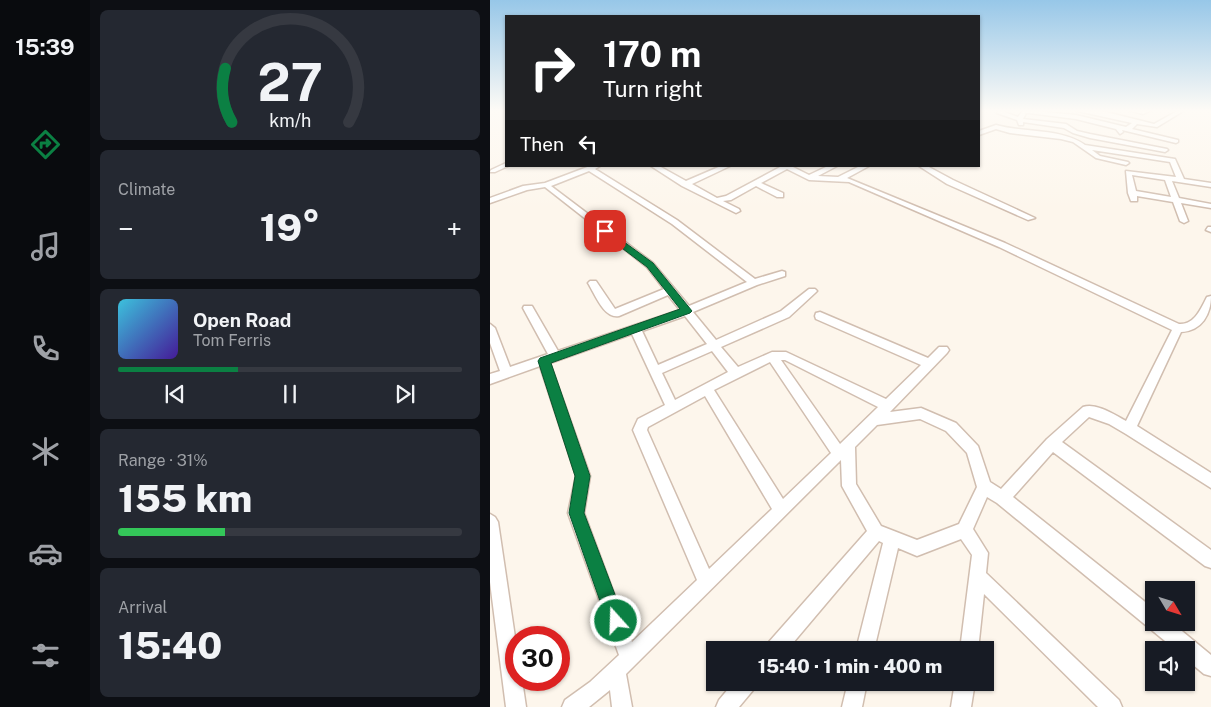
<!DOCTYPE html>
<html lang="en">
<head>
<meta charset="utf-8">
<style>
	body { margin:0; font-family:"Public Sans",sans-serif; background:#242831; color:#f1f3f6; height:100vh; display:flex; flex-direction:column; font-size:19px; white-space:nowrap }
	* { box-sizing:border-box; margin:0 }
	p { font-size:16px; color:#9ea1a6 }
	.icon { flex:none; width:28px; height:28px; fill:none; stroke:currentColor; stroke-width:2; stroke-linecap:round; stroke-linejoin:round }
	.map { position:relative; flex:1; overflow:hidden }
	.panel { display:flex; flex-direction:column; gap:10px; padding:10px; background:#0d0f14; width:400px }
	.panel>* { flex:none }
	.hud { position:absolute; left:15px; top:15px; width:475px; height:152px; border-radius:0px; box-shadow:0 1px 4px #0004; background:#202124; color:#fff; overflow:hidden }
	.needle { width:32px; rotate:128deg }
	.tools { position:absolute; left:655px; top:581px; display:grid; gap:10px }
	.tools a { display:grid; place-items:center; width:50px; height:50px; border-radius:0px; background:#171b24; box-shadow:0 1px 4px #0004; font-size:25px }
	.speed { position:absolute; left:15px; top:626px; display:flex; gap:10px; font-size:25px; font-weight:700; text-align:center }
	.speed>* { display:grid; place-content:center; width:65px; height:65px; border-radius:50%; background:#171b24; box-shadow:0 1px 4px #0004; line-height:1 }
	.speed .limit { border:8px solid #d22; background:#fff; color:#111 }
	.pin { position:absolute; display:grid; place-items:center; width:42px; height:42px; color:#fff; margin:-21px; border-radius:10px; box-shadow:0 2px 8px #0006 }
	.me { position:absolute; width:55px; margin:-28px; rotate:340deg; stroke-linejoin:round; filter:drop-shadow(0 0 4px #0008) }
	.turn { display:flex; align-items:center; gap:18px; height:105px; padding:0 15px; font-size:22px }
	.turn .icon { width:65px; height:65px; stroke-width:2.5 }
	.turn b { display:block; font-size:35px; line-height:42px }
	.then { display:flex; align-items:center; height:48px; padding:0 15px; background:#0003; gap:10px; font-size:19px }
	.big { font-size:38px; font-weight:800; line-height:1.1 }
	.panel .tile { flex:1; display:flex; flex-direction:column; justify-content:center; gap:8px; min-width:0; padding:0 18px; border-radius:8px; background:#242831 }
	.panel .dial { align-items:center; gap:0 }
	.dial svg { height:130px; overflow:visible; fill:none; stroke:#363941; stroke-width:7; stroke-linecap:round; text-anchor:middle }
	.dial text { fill:#f1f3f6; stroke:none }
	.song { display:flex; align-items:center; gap:15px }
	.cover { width:60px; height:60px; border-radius:8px; background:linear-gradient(135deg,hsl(190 70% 55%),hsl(260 70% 35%)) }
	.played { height:5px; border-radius:2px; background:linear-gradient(90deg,#0b8043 35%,#363941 35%) }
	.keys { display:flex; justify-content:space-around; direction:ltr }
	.heat { display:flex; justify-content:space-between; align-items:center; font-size:28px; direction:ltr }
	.charge { height:8px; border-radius:4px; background:linear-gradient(90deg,#34c759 31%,#363941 0) }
	.trip { position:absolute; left:216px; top:641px; width:288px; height:50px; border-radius:0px; background:#171b24; box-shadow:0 1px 4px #0004; font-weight:800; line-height:50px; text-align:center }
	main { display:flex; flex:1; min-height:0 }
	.tab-bar { display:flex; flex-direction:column; width:90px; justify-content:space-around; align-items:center; background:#090b0e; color:#9ea1a6 }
	.tab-bar .icon { width:35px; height:35px }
	.tab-bar .selected { color:#0b8043 }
	.tab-bar b { font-size:22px; color:#f1f3f6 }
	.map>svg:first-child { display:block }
</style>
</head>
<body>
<main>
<nav class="tab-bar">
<b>15:39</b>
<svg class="icon selected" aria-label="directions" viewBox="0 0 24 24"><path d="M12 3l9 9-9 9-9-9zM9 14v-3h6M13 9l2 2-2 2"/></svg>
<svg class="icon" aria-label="music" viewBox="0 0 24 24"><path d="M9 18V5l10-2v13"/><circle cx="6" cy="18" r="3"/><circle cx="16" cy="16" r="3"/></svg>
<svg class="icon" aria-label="phone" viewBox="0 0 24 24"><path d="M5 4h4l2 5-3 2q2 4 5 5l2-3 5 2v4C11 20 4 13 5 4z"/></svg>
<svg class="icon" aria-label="climate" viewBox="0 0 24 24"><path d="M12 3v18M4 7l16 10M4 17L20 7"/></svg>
<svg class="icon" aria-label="car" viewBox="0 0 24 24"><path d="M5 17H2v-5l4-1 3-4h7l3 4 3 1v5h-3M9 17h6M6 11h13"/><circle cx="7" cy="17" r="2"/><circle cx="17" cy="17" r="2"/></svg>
<svg class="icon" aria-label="filters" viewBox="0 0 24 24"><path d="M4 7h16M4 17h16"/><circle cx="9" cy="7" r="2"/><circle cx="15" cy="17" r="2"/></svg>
</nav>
<section class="panel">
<div class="tile dial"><svg viewBox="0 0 100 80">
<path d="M14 69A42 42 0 1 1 86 69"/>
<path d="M14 69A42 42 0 0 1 10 36" stroke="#0b8043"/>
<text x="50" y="56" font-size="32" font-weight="700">27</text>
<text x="50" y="72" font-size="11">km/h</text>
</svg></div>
<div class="tile"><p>Climate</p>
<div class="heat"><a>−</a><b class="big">19°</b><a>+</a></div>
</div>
<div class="tile">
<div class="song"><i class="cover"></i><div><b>Open Road</b><p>Tom Ferris</p></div></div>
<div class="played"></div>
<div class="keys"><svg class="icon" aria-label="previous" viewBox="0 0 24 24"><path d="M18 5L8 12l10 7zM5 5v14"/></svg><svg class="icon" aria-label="pause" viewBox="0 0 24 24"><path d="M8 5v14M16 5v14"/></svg><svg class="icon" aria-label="next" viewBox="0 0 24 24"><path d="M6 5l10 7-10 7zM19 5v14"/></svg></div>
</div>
<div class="tile"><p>Range · 31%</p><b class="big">155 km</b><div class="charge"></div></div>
<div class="tile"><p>Arrival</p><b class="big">15:40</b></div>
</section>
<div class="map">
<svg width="721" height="707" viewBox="0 0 721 707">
	<rect width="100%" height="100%" fill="#fdf6ec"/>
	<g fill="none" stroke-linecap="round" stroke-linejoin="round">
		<defs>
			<path id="minor" d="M509,110l19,7 5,-7 53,5 50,12 6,-4 -59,-13 33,2 48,12 25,-14h6l-28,17 -20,-3 -5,5 46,11v2l-2,1 -54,-13 1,2 -3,2 -4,-5 -40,-10 -47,-6h-3l-3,6 43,5 11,7 13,3 77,15 1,1 -3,2 -75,-14 -17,-5 -9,-5 -41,-6v3h-4l-2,-5 -20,-7z
				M638,110h24l-9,4z
				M506,125c28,8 65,3 89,20l90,14 9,20 27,4v4l-39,-6 7,17 32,6v4l-30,-5 7,18 -4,2 -4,-2 -7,-19 -36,-6v5h-6l-3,-8 -2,-22 50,6 -6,-15 -78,-12 8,6 28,6 1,1 -3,2 -30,-7 -23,-16 -12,-3 -51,-6 -14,-4 -17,6v-4zM642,175l33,5 6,17 -35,-6z
				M16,163v3h2l-13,6h-5l1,-2z
				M100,166h10l-5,3 82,51 78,59 27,-8 3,1v4l-28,9 -64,27 23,28 65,-29 28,-22h6l2,2 -2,2 -26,24 -68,30 17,20 34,-15h14l100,47 35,-34 -105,-46 -1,-3 1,-3 4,-1 108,46 11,-11h8l2,3 -2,3 -57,59 31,-4 35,15 22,23 12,36 11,7 46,-50 36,-32c13,-5 32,8 43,14l46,-91 -173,-83 -150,-65 -40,-2 -22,-11 -26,14 22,10v4h-6l-21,-11 -25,14 -8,1 16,8 1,2 -4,2 -54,-27 -31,-20h8l27,15 35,-15h9l-38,18 25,14 9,-2 56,-30h9l18,9 19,-9h9l-19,10 20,1 22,-11h9l-22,12 158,65 174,81c16,1 22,-16 28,-27l4,-1c0,18 -9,35 -30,36l-44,94 74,47v15l-85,-54 -17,-10 -20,-7 -27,25 149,108v18l-6,-2 -152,-114 -40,45 141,112v13h17l40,33v21l-7,-2 -18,-15v-9h-10l-179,-147 -10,-6 -14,32 15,24 -2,20 133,127 3,7h-24l-114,-113 -6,56h-18l12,-95 -11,-16 -44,17 -19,-8 -24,102h-18l27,-107 -4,-2 -92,109h-21l2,-7 99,-112 -25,-45 -1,-26 -215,214 6,33h-20l-2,-17 -21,17h-27l3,-7 25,-18 29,-27 -51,-142 8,-37 -36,-110 -50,18v-10l10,-3 -10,-28v-19l5,4 15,39 38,-13 -25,-46 1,-2h8l26,45 122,-41 -12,-15 -49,21c-15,3 -24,-22 -31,-33l2,-2h6l19,28 49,-20 -17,-22 -102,-80 -18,3 -37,13v-5l33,-12 22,-3zM99,171l83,53 75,58 -58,24 -36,-43 -102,-77zM195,316l22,28 -49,21 -16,-34zM142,334l33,71 -27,14 -5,11 64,150 -65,62 -48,-129 6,-37 -40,-113zM222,351l16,21 -53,28 -13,-27zM291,360h4l93,47 -38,37zM280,362l61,91 -48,46 -69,-109zM215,396l67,113 -63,60 -62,-139 1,-3zM430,419l26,12 21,22 10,34 -18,37 -42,16 -36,-14 -25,-42 -1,-37 22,-22z
				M429,166h8l26,14 82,38 -7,2 -81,-36z
				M718,227h3v5l-5,-2z
				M0,514l5,3 3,5 18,122v36h6l4,27h-20l-16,-125z
				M244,682h22l-2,7 -15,18h-23l3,-7z
				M358,682h19l-5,25h-20z
				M465,682h20l-4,25h-20z"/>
		</defs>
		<use href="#minor" stroke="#d1beb0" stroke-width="3"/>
		<use href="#minor" fill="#fff" fill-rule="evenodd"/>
	</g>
	<linearGradient id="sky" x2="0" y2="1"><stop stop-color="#97c7e8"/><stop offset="0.53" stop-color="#fefbf6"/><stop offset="1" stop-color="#fefbf6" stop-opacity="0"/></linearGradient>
	<rect width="721" height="209" fill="url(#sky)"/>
	<path fill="#0b8043" stroke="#07532c" d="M115,228l48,35 39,48 -2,2 -139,50 39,113 -6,37 41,108 -3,6 -6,3 -6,-3 -3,-6 -38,-108 6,-37 -37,-115 2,-3 140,-49 -33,-42 -45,-34 -1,-2z"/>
</svg>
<div class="tools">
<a><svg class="needle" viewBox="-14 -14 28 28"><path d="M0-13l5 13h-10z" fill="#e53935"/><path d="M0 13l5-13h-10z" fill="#9ea1a6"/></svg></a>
<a><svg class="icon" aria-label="sound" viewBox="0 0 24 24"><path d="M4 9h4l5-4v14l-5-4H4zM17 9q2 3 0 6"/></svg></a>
</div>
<div class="speed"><div class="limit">30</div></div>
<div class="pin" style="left:115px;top:231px;background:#d93025"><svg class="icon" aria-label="arrive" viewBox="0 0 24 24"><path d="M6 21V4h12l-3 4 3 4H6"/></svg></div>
<svg class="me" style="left:126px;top:621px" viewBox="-20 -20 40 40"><circle r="17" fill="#0b8043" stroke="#fff" stroke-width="3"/><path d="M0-11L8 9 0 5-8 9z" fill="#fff"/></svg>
<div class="trip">15:40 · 1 min · 400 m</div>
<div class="hud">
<div class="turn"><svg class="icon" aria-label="right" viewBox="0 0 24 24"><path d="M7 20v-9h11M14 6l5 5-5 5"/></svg><div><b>170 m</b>Turn right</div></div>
<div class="then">Then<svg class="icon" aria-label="left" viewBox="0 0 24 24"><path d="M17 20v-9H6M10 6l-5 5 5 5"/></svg></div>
</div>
</div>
</main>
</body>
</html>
